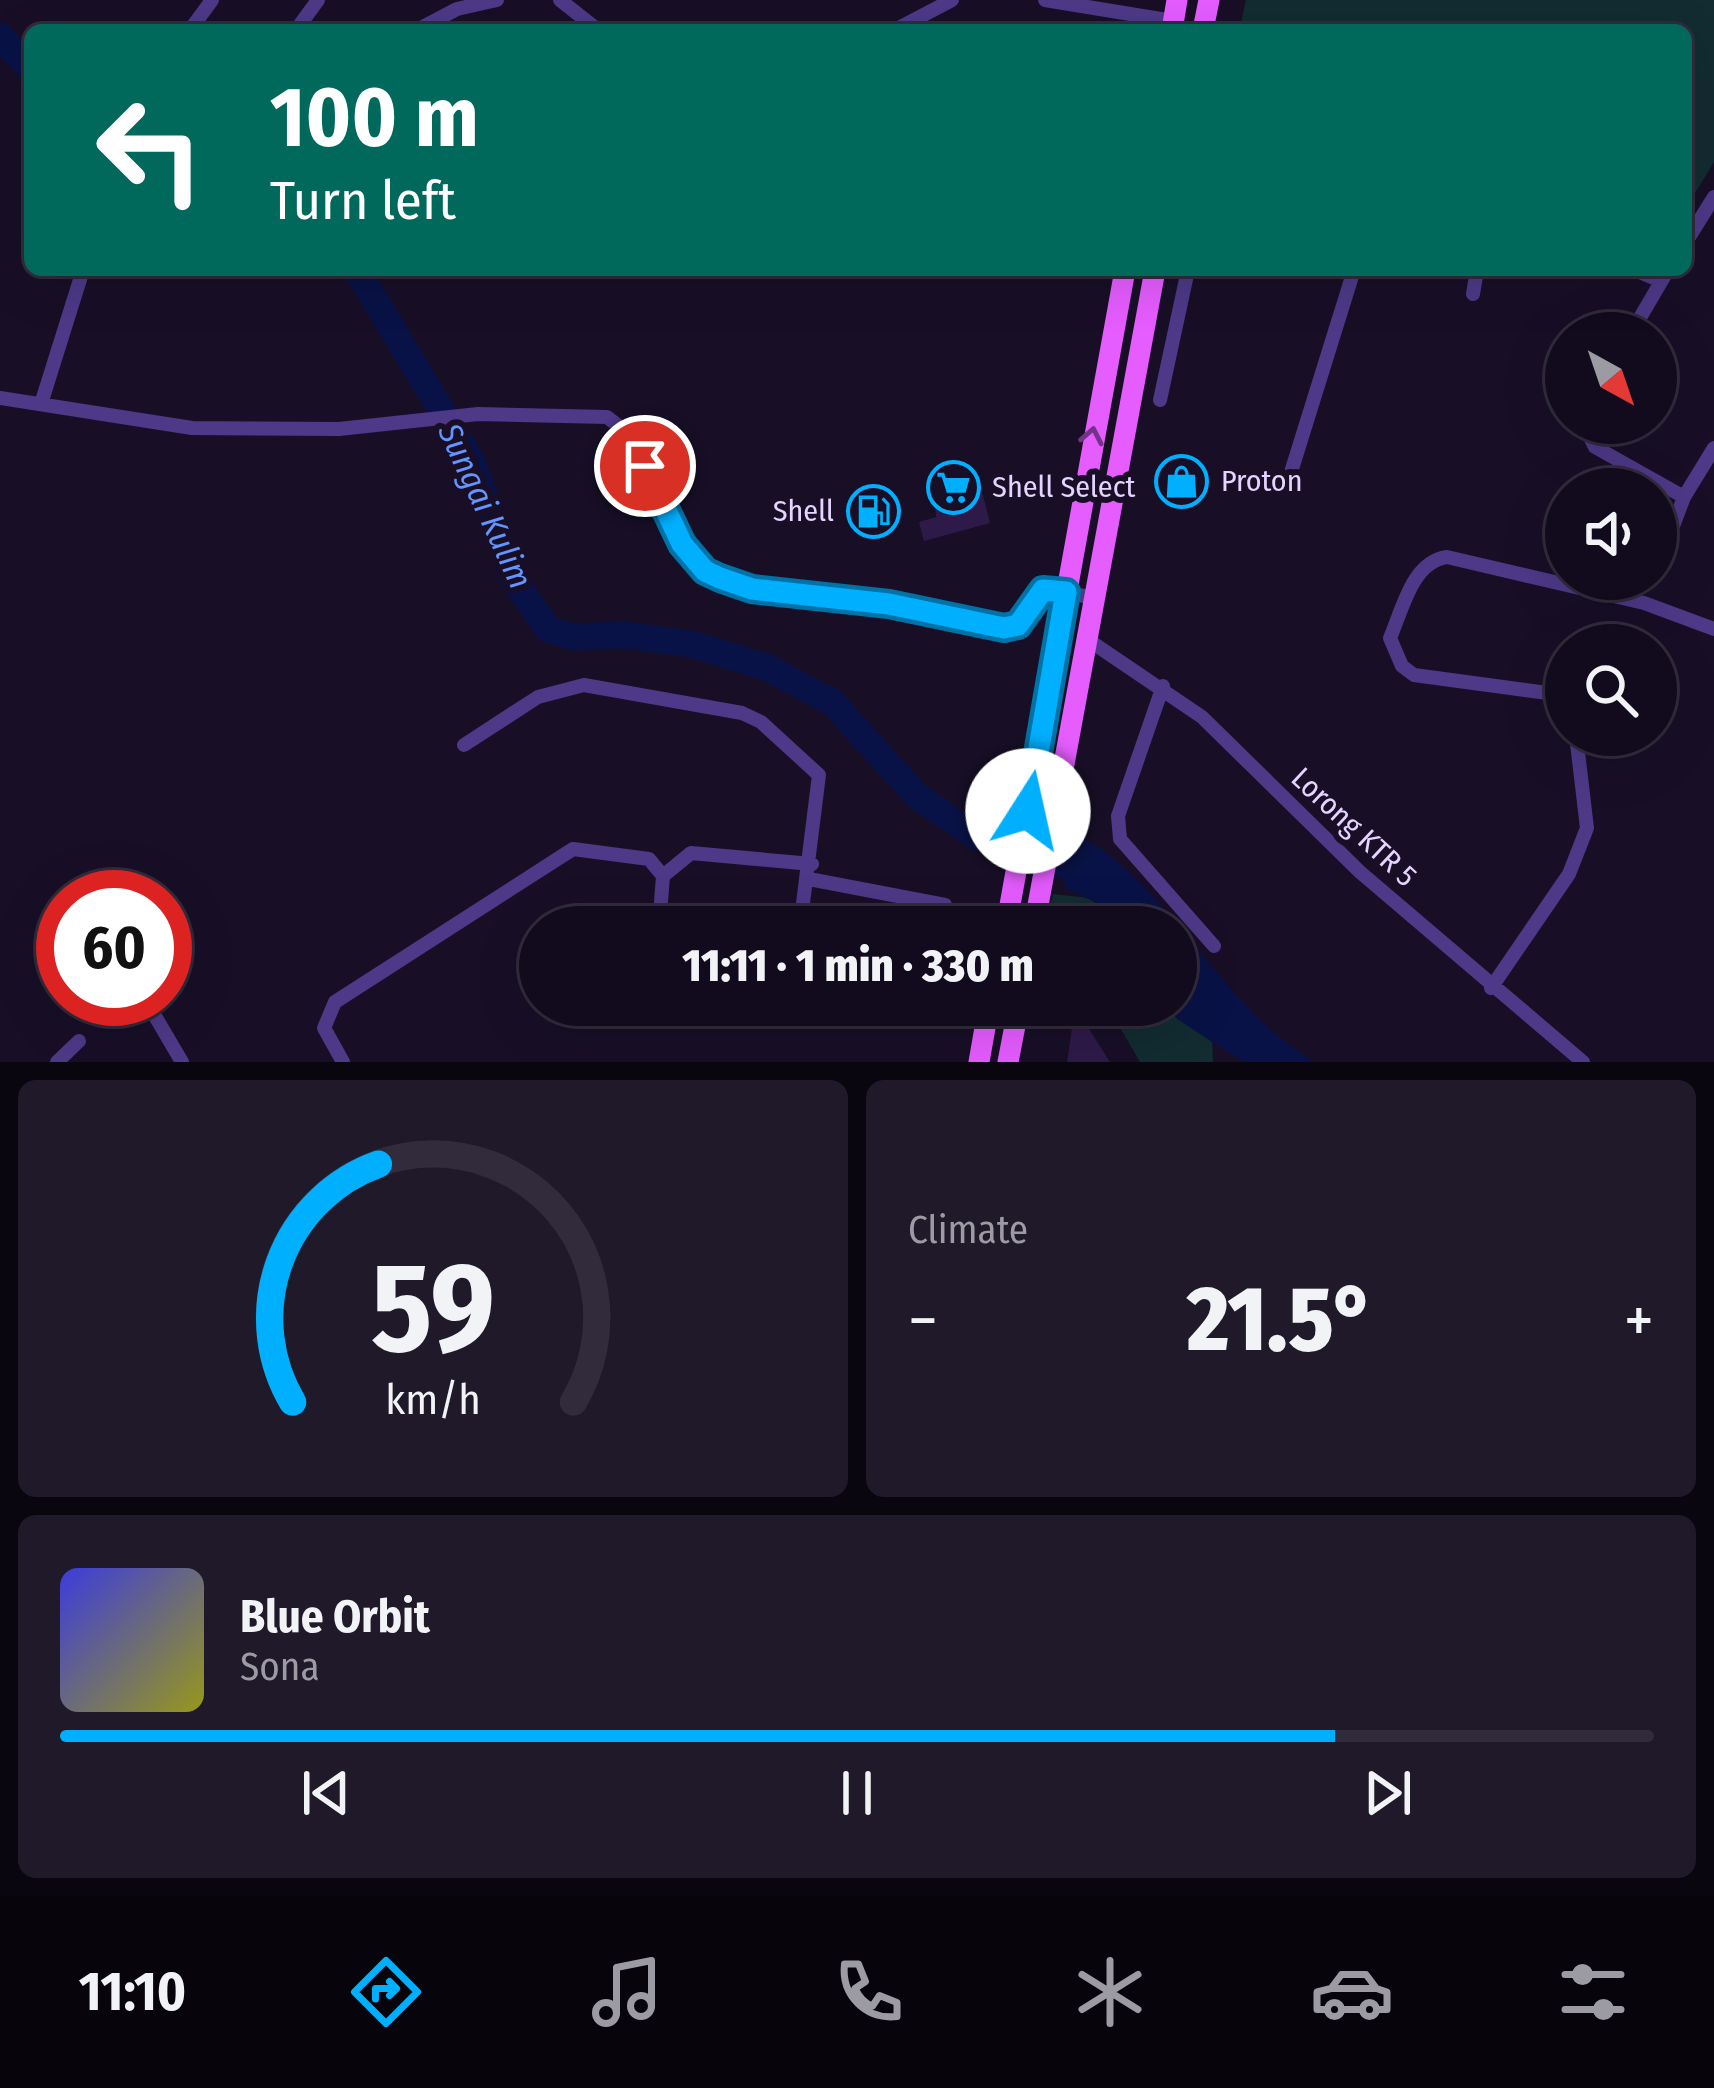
<!DOCTYPE html>
<html lang="en">
<head>
<meta charset="utf-8">
<style>
	body { margin:0; font-family:"Fira Sans Condensed",sans-serif; background:#1f192a; color:#f1f3f6; height:100vh; display:flex; flex-direction:column; font-size:45px; white-space:nowrap }
	* { box-sizing:border-box; margin:0 }
	p { font-size:39px; color:#9c9ba4 }
	.icon { flex:none; width:66px; height:66px; fill:none; stroke:currentColor; stroke-width:2; stroke-linecap:round; stroke-linejoin:round }
	.map { position:relative; height:1062px; overflow:hidden }
	.drawer { display:flex; flex-direction:column; gap:18px; padding:18px; background:#0a0610; flex:1 }
	.drawer>* { flex:none }
	.banner { position:absolute; left:24px; top:24px; width:1668px; height:252px; border-radius:18px; box-shadow:0 12px 48px #0002,0 0 0 3px #312b3b; background:#00695c; color:#fff; overflow:hidden }
	.needle { width:78px; rotate:140deg }
	.buttons { position:absolute; left:1545px; top:312px; display:grid; gap:24px }
	.buttons a { display:grid; place-items:center; width:132px; height:132px; border-radius:50%; background:#120b1d; box-shadow:0 12px 48px #0002,0 0 0 3px #312b3b; font-size:60px }
	.speed { position:absolute; left:36px; top:870px; display:flex; gap:24px; font-size:60px; font-weight:700; text-align:center }
	.speed>* { display:grid; place-content:center; width:156px; height:156px; border-radius:50%; background:#120b1d; box-shadow:0 12px 48px #0002,0 0 0 3px #312b3b; line-height:1 }
	.speed .limit { border:18px solid #d22; background:#fff; color:#111 }
	.pin { position:absolute; display:grid; place-items:center; width:102px; height:102px; color:#fff; margin:-51px; border:6px solid #fff; border-radius:50%; box-shadow:0 3px 12px #0007 }
	.me { position:absolute; width:132px; margin:-66px; rotate:10deg; stroke-linejoin:round; filter:drop-shadow(0 0 9px #0008) }
	.turn { display:flex; align-items:center; gap:42px; height:252px; padding:0 48px; font-size:54px }
	.turn .icon { width:156px; height:156px; stroke-width:2.5 }
	.turn b { display:block; font-size:84px; line-height:102px }
	.big { font-size:90px; font-weight:800; line-height:1.1 }
	.drawer .widget { flex:1; display:flex; flex-direction:column; justify-content:center; gap:18px; min-width:0; padding:0 42px; border-radius:18px; background:#1f192a }
	.drawer .dial { align-items:center; gap:0 }
	.dial svg { height:312px; overflow:visible; fill:none; stroke:#312b3b; stroke-width:7; stroke-linecap:round; text-anchor:middle }
	.dial text { fill:#f1f3f6; stroke:none }
	.song { display:flex; align-items:center; gap:36px }
	.cover { width:144px; height:144px; border-radius:18px; background:linear-gradient(135deg,hsl(240 70% 55%),hsl(60 70% 35%)) }
	.played { height:12px; border-radius:6px; background:linear-gradient(90deg,#01afff 80%,#312b3b 80%) }
	.keys { display:flex; justify-content:space-around; direction:ltr }
	.heat { display:flex; justify-content:space-between; align-items:center; font-size:66px; direction:ltr }
	.drawer .tiles { flex:1; display:grid; gap:18px; grid-template-columns:1fr 1fr }
	.widget:last-child { grid-column:span 2 }
	.trip { position:absolute; left:519px; top:906px; width:678px; height:120px; border-radius:60px; background:#120b1d; box-shadow:0 12px 48px #0002,0 0 0 3px #312b3b; font-weight:800; line-height:120px; text-align:center }
	.menu { display:flex; height:192px; justify-content:space-around; align-items:center; background:#07040c; color:#9c9ba4 }
	.menu .icon { width:84px; height:84px }
	.menu .current { color:#01afff }
	.menu b { font-size:54px; color:#f1f3f6 }
	.map>svg:first-child { display:block }
</style>
</head>
<body>
<div class="map">
<svg width="1714" height="1062" viewBox="0 0 1714 1062">
	<rect width="100%" height="100%" fill="#180f27"/>
	<path fill="#122c31" d="M1246,0h468v162l-28,46v-178h-412l-33,-8z
		M1053,894l37,4 33,29h-77z
		M1107,1005h69l36,34 1,23h-73z"/>
	<path fill="#091246" d="M1076,833c99,55 142,173 239,229h-72l-66,-43 -9,-14h8v-78h-53l-26,-24 -34,-16z"/>
	<g fill="none" stroke-linecap="round" stroke-linejoin="round">
		<path stroke="#091246" stroke-width="27" d="M0,36l30,33
			M357,270l114,190 42,119 35,50 25,8 53,-2 65,9 75,23 66,35 86,95 61,41 125,41"/>
	</g>
	<path fill="#2e1a49" d="M967,474l5,16 9,-2 9,35 -66,18 -5,-19 17,-5 -2,-34z
		M1084,1021l26,41h-43l5,-34z"/>
	<g fill="none" stroke-linecap="round" stroke-linejoin="round">
		<path stroke="#4d3987" stroke-width="14" d="M560,0l38,30
			M1045,0l128,21
			M419,29l38,-20 40,-9
			M190,30l22,-30
			M296,30l22,-30
			M895,30l57,-30
			M1686,242l28,-45
			M1635,270l26,11
			M1473,294l4,-24
			M1631,333l37,-63
			M0,398l192,30 147,1 139,-15 129,3 18,14 57,113 23,27 47,17 137,16 115,24 14,-3 25,-36 47,8
			M1160,400l28,-130
			M41,404l42,-134
			M1583,423l12,24 89,50
			M1292,469l62,-199
			M1656,571l28,-74 30,-49
			M1084,637l118,80 158,155 223,190
			M1163,686l-45,130 2,23 94,107
			M1566,712l-11,-18 -141,-19 -12,-9 -12,-28c13,-30 22,-76 57,-81l197,46 70,26
			M464,745l74,-48 46,-12 158,28 19,9 58,53 -19,152
			M663,876l28,-23 121,11
			M809,879l136,26 5,22
			M1491,988l78,-114 18,-46 -11,-93
			M145,999l37,63
			M57,1062l22,-21
			M343,1062l-19,-34 11,-26 238,-153 76,10 14,17 -4,51"/>
		<path stroke="#e55cff" stroke-width="21" d="M1172,30l5,-30
			M1203,30l6,-30
			M1006,927l119,-657
			M1034,927l121,-657
			M979,1062l10,-57
			M1008,1062l11,-57"/>
	</g>
	<defs><path id="oneway-chevron" d="M-2-3.5L2.5 0L-2 3.5" fill="none" stroke-width="1.6" stroke-linecap="round" stroke-linejoin="round" transform="scale(3)"/></defs>
	<use stroke="#743288" href="#oneway-chevron" transform="translate(1092 436) rotate(-79)"/>
	<g fill="none" stroke-linecap="round" stroke-linejoin="round">
		<defs>
			<path id="route" d="M645,466l37,78 23,27 15,7 32,11 137,15 115,24 14,-3 25,-35 23,2 -38,219"/>
		</defs>
		<use href="#route" stroke="#0172a6" stroke-width="30"/>
		<use href="#route" stroke="#01afff" stroke-width="21"/>
	</g>
	<defs>
		<symbol id="shop-ring" viewBox="-11 -11 22 22"><circle r="9.5" fill="#180f27" stroke="#01afff" stroke-width="1.5"/><path d="M-5-2.5h2.3a2.7 3.5 0 0 1 5.4 0H5L5.5 6h-11ZM-1.5-2.5h3a1.5 2.3 0 0 0-3 0Z" fill="#01afff"/></symbol>
		<symbol id="supermarket-ring" viewBox="-11 -11 22 22"><circle r="9.5" fill="#180f27" stroke="#01afff" stroke-width="1.5"/><path d="M-6-5.5h2.5l.6 2H6L4.5 2H-2.5L-4.4-4H-6ZM-1.5 3.2a1.3 1.3 0 1 0 .1 0ZM3 3.2a1.3 1.3 0 1 0 .1 0Z" fill="#01afff"/></symbol>
		<symbol id="fuel-ring" viewBox="-11 -11 22 22"><circle r="9.5" fill="#180f27" stroke="#01afff" stroke-width="1.5"/><path d="M-5.5-6h7V0h2V4h1.3V-2.5L3-4.5l.8-.8L6-3V5H2.5V1h-1V6h-7ZM-4.2-4.7v3.2H.2V-4.7Z" fill="#01afff"/></symbol>
	</defs>
	<g fill-rule="evenodd">
		<use href="#shop-ring" x="1152" y="452" width="59" height="59"/>
		<use href="#supermarket-ring" x="924" y="458" width="59" height="59"/>
		<use href="#fuel-ring" x="844" y="482" width="59" height="59"/>
	</g>
	<g text-anchor="middle" dominant-baseline="central" stroke-width="12" stroke-linejoin="round" paint-order="stroke">
		<g font-size="30" fill="#e3d5ff" stroke="#180f27" text-anchor="start">
			<text x="1221" y="481">Proton</text>
			<text x="992" y="487">Shell Select</text>
			<text x="834" y="511" text-anchor="end">Shell</text>
		</g>
		<g font-size="30" fill="#e3d5ff" stroke="#180f27">
			<text transform="translate(1354 827) rotate(43)">Lorong KTR 5</text>
		</g>
		<g font-size="33" font-style="italic" fill="#6395ff" stroke="#180f27">
			<text transform="translate(485 506) rotate(65)">Sungai Kulim</text>
		</g>
	</g>
</svg>
<div class="buttons">
<a><svg class="needle" viewBox="-14 -14 28 28"><path d="M0-13l5 13h-10z" fill="#e53935"/><path d="M0 13l5-13h-10z" fill="#9c9ba4"/></svg></a>
<a><svg class="icon" aria-label="sound" viewBox="0 0 24 24"><path d="M4 9h4l5-4v14l-5-4H4zM17 9q2 3 0 6"/></svg></a>
<a><svg class="icon" aria-label="search" viewBox="0 0 24 24"><circle cx="10" cy="10" r="6"/><path d="M15 15l6 6"/></svg></a>
</div>
<div class="speed"><div class="limit">60</div></div>
<div class="pin" style="left:645px;top:466px;background:#d93025"><svg class="icon" aria-label="arrive" viewBox="0 0 24 24"><path d="M6 21V4h12l-3 4 3 4H6"/></svg></div>
<svg class="me" style="left:1028px;top:811px" viewBox="-20 -20 40 40"><circle r="19" fill="#fff"/><path d="M0-13L10 11 0 6-10 11z" fill="#01afff"/></svg>
<div class="trip">11:11 · 1 min · 330 m</div>
<div class="banner">
<div class="turn"><svg class="icon" aria-label="left" viewBox="0 0 24 24"><path d="M17 20v-9H6M10 6l-5 5 5 5"/></svg><div><b>100 m</b>Turn left</div></div>
</div>
</div>
<section class="drawer">
<div class="tiles">
<div class="widget dial"><svg viewBox="0 0 100 80">
<path d="M14 69A42 42 0 1 1 86 69"/>
<path d="M14 69A42 42 0 0 1 36 8" stroke="#01afff"/>
<text x="50" y="56" font-size="32" font-weight="700">59</text>
<text x="50" y="72" font-size="11">km/h</text>
</svg></div>
<div class="widget"><p>Climate</p>
<div class="heat"><a>−</a><b class="big">21.5°</b><a>+</a></div>
</div>
<div class="widget">
<div class="song"><i class="cover"></i><div><b>Blue Orbit</b><p>Sona</p></div></div>
<div class="played"></div>
<div class="keys"><svg class="icon" aria-label="previous" viewBox="0 0 24 24"><path d="M18 5L8 12l10 7zM5 5v14"/></svg><svg class="icon" aria-label="pause" viewBox="0 0 24 24"><path d="M8 5v14M16 5v14"/></svg><svg class="icon" aria-label="next" viewBox="0 0 24 24"><path d="M6 5l10 7-10 7zM19 5v14"/></svg></div>
</div>
</div>
</section>
<nav class="menu">
<b>11:10</b>
<svg class="icon current" aria-label="directions" viewBox="0 0 24 24"><path d="M12 3l9 9-9 9-9-9zM9 14v-3h6M13 9l2 2-2 2"/></svg>
<svg class="icon" aria-label="music" viewBox="0 0 24 24"><path d="M9 18V5l10-2v13"/><circle cx="6" cy="18" r="3"/><circle cx="16" cy="16" r="3"/></svg>
<svg class="icon" aria-label="phone" viewBox="0 0 24 24"><path d="M5 4h4l2 5-3 2q2 4 5 5l2-3 5 2v4C11 20 4 13 5 4z"/></svg>
<svg class="icon" aria-label="climate" viewBox="0 0 24 24"><path d="M12 3v18M4 7l16 10M4 17L20 7"/></svg>
<svg class="icon" aria-label="car" viewBox="0 0 24 24"><path d="M5 17H2v-5l4-1 3-4h7l3 4 3 1v5h-3M9 17h6M6 11h13"/><circle cx="7" cy="17" r="2"/><circle cx="17" cy="17" r="2"/></svg>
<svg class="icon" aria-label="filters" viewBox="0 0 24 24"><path d="M4 7h16M4 17h16"/><circle cx="9" cy="7" r="2"/><circle cx="15" cy="17" r="2"/></svg>
</nav>
</body>
</html>
